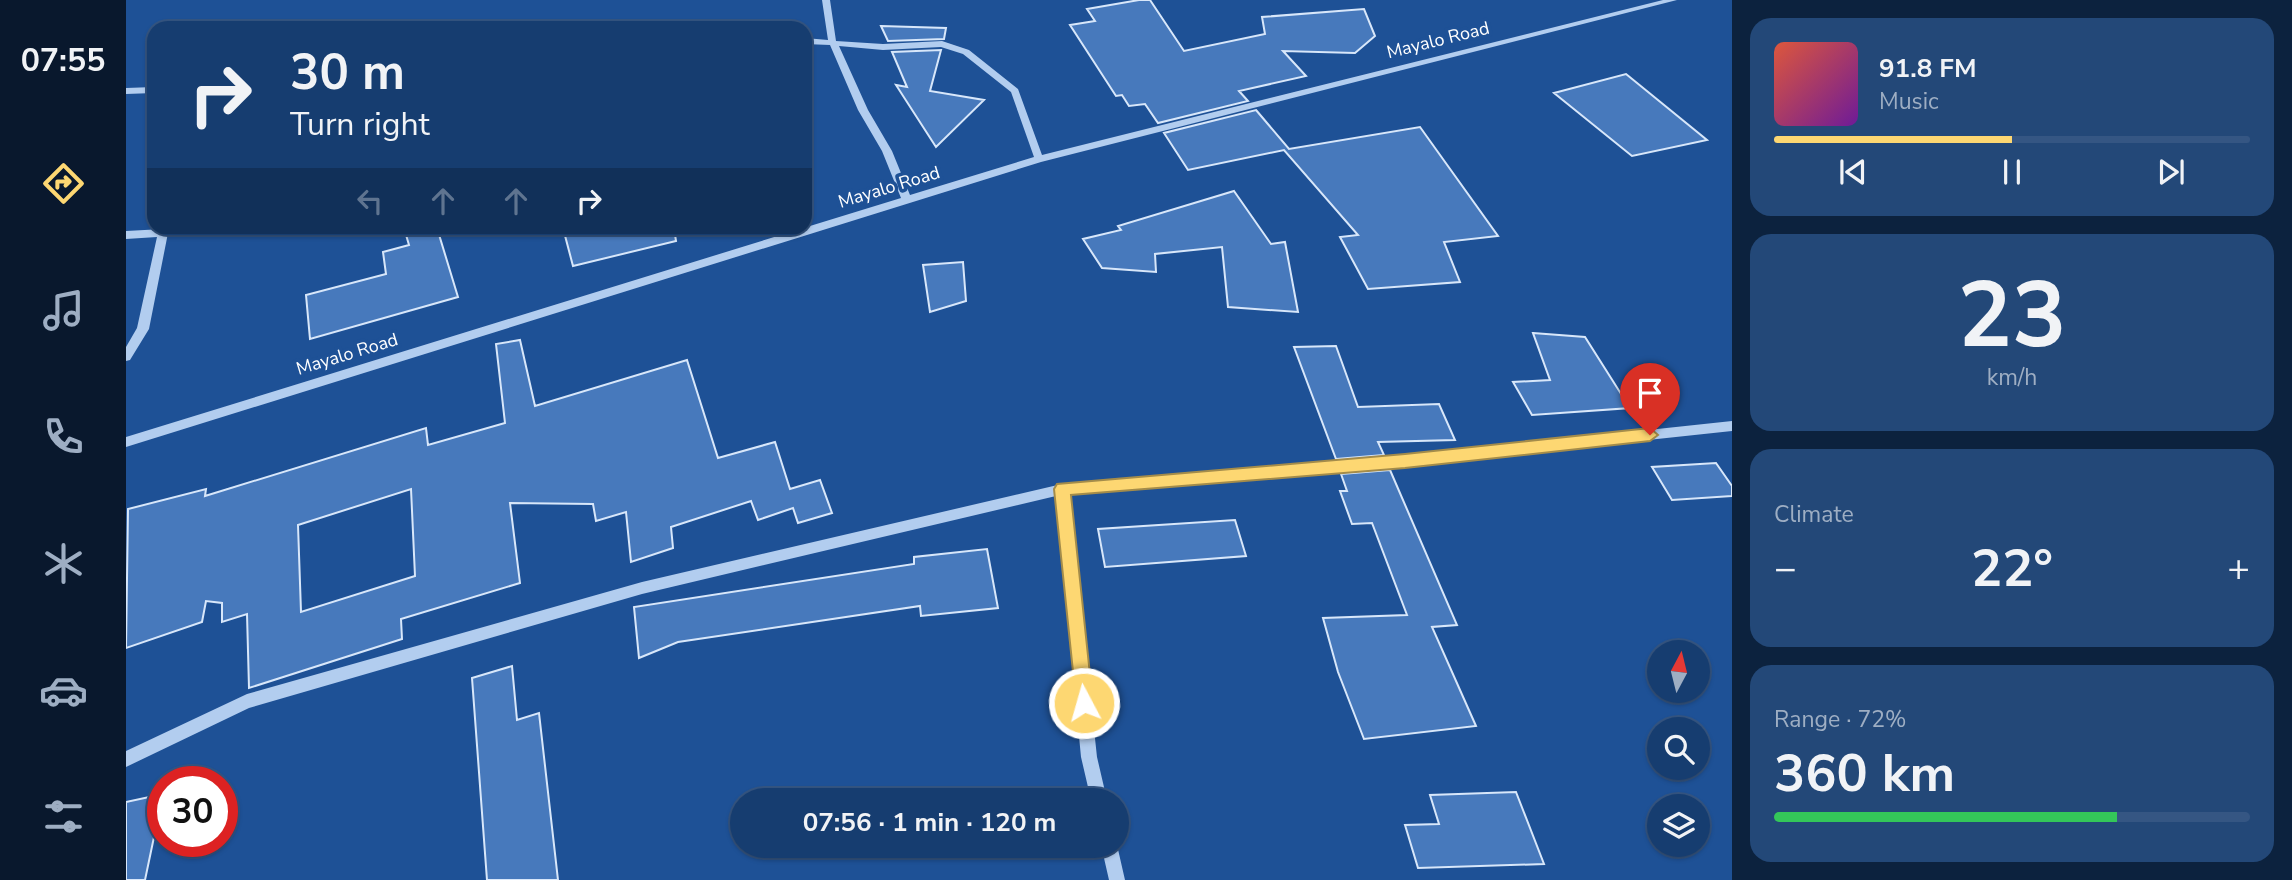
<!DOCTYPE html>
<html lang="en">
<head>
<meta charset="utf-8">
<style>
	body { margin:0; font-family:"Nunito Sans",sans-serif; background:#234878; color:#f1f3f6; height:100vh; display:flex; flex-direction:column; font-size:26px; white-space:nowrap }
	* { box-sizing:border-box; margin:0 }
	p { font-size:23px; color:#9eaec3 }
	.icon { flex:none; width:38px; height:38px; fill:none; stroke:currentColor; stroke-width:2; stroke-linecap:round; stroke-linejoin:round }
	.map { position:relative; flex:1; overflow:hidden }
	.side { display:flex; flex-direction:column; gap:18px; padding:18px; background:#0c223e; width:560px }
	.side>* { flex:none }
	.hud { position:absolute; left:21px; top:21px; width:665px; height:214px; border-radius:21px; box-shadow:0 2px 5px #0004,0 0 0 2px #355683; background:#163d70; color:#f1f3f6; overflow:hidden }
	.needle { width:46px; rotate:7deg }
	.tools { position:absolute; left:1521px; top:640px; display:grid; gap:14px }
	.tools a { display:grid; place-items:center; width:63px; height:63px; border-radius:50%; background:#163d70; box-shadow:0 2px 5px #0004,0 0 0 2px #355683; font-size:35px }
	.speed { position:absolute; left:21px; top:766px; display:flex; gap:14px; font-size:35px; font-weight:700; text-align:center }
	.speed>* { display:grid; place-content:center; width:91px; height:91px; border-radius:50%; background:#163d70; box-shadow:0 2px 5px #0004,0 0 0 2px #355683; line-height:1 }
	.speed .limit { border:10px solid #d22; background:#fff; color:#111 }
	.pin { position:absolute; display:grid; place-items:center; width:60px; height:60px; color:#fff; margin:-72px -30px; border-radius:50% 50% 50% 0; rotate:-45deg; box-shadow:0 0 7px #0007 }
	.pin .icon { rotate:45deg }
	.me { position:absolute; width:77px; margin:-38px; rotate:354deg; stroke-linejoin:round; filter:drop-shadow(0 0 5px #0008) }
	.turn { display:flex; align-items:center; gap:24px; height:147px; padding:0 28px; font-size:32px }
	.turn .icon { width:91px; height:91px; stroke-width:2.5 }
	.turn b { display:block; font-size:49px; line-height:60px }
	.lanes { display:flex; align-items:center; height:66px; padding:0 28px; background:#0003; justify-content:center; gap:35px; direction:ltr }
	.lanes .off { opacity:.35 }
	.big { font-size:52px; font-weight:700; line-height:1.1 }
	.side .widget { flex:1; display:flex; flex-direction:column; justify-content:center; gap:10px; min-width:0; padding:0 24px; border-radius:21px; background:#234878 }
	.side .dial { align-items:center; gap:0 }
	.dial b { font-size:91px; line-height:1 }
	.song { display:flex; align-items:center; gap:21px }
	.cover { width:84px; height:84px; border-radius:10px; background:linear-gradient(135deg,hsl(10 70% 55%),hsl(280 70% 35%)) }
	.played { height:7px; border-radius:4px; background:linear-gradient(90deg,#fdd772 50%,#355683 50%) }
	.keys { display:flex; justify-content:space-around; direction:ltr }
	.heat { display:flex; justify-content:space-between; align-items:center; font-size:38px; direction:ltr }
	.charge { height:10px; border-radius:5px; background:linear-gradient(90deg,#34c759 72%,#355683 0) }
	.trip { position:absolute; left:604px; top:788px; width:399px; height:70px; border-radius:35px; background:#163d70; box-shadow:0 2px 5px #0004,0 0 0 2px #355683; font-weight:700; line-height:70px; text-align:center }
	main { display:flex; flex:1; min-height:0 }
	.tab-bar { display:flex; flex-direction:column; width:126px; justify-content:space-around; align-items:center; background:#09182d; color:#9eaec3 }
	.tab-bar .icon { width:49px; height:49px }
	.tab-bar .selected { color:#fdd772 }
	.tab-bar b { font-size:32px; color:#f1f3f6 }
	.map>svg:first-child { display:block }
</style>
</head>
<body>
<main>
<nav class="tab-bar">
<b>07:55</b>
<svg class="icon selected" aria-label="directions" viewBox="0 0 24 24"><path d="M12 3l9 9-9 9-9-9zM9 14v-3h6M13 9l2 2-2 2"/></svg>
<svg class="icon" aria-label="music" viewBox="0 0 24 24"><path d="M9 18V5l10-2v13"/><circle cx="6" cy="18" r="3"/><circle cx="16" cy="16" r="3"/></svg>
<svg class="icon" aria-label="phone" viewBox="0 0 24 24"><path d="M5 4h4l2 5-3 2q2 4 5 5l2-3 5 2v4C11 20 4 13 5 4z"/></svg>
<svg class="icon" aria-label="climate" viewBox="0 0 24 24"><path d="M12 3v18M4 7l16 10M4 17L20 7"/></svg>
<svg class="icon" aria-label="car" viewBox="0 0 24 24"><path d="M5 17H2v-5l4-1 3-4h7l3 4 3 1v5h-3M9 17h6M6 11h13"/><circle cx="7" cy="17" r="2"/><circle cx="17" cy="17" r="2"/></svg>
<svg class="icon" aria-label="filters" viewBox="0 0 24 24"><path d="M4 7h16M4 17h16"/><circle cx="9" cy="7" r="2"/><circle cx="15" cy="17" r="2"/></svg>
</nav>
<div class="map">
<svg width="1606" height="880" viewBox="0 0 1606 880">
	<rect width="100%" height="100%" fill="#1e5196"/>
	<path fill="#4779bc" stroke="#d8e7fa" stroke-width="2" fill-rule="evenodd" d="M1013,0h11l34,51 81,-17 -3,-17 102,-8 11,27 -20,17 -72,-2 23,25 -67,15 9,10 -90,22 -13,-19 -16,2 -7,-11 -6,1 -46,-71 25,-4 -8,-12z
		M755,26l65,2 -2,11 -56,2z
		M815,50l-11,41 54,9 -48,47 -40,-62 11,2 -15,-35z
		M1500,74l81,66 -75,16 -78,-63z
		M1130,110l33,39 131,-22 78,109 -54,6 16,40 -92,7 -28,-52 18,-2 -74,-85 -96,20 -24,-37z
		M1108,191l37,53 14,-2 13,70 -70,-5 -6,-60 -67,7 1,18 -54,-4 -19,-29 38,-9 -3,-4z
		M278,228h33l21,69 -148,42 -4,-44 80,-21 -3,-22 26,-7z
		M437,228h111l2,13 -103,25z
		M837,262l3,39 -36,11 -7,-47z
		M1407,333l52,4 45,71 -98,7 -19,-33 37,-2z
		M394,340l15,66 152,-46 31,98 57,-16 15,47 30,-9 12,33 -34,10 -5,-15 -35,12 -7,-19 -80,26 2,21 -42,14 -5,-50 -30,9 -3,-17 -83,-1 10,80 -119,36 1,20 -153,49 -2,-74 -25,8v-19l-16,-2 -4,21 -76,26 2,-139 78,-20 -1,7 221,-68 2,17 77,-22 -9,-79zM285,489l4,87 -114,36 -3,-87z
		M1210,346l22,61 81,-3 16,36 -77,2 6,13 -48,4 -42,-112z
		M1590,463l16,23v10l-60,4 -20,-33z
		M1264,470l67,155 -25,2 44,99 -112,13 -26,-67 -15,-54 84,-3 -35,-92 -20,1 -12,-33h7l-6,-17z
		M1109,520l11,36 -141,11 -7,-38z
		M861,549l11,59 -77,8 -1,-10 -242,36 -39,16 -5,-51 280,-43v-7z
		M386,666l5,54 22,-7 19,167h-71l-15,-202z
		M1390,792l28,72 -126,4 -13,-43 34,-1 -9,-29z
		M37,794l-18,86h-19v-78z"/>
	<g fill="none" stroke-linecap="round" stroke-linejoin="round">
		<path fill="#b2cdef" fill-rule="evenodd" d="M696,0h8l6,41 47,3 59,-3 27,9 49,39 24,66 621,-155h14l-636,162 -915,285v-10l775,-239 -19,-47 -24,-41 -28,-65 -25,-1v-6l23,2zM713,46l44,4 58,-3 22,7 48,38 23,65 -124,38 -18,-44 -24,-41z
			M28,87v6l-28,1v-6z
			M37,229l5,4 -19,96 -19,31 -4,1v-14l11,-19 20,-91 -31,2v-8z
			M1606,421v10l-327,35 -336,28 28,263 10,43h-16l-10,-43 -25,-261 -414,98 -393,114 -123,59v-16l121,-57 395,-112 420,-98 343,-28z
			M990,844l1,1 8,35h-16l-8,-35z"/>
	</g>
	<path fill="#fdd772" stroke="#a48c4a" stroke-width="2" d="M1524,428l8,7 -8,6 -245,27 -334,27 22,208 -2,7 -7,3 -7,-3 -23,-221 3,-5 348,-30z"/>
	<g text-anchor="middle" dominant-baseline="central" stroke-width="7" stroke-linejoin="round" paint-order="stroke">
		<g font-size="18" fill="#fff" stroke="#1e5196">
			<text transform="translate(1312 40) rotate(-14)">Mayalo Road</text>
			<text transform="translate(763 187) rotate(-17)">Mayalo Road</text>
			<text transform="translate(221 354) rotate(-17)">Mayalo Road</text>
		</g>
	</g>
</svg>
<div class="tools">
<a><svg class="needle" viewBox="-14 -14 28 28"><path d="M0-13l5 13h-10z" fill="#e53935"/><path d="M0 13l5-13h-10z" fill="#9eaec3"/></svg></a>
<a><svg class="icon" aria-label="search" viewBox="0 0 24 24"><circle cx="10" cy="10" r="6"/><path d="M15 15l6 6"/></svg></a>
<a><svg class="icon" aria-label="layers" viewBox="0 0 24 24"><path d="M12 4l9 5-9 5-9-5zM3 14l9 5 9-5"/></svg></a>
</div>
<div class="speed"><div class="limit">30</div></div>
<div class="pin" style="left:1524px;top:435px;background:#d93025"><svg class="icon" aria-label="arrive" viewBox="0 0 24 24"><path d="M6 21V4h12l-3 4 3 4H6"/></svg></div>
<svg class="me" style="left:958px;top:703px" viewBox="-20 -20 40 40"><circle r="17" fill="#fdd772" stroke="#fff" stroke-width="3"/><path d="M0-11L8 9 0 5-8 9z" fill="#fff"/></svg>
<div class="trip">07:56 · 1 min · 120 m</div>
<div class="hud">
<div class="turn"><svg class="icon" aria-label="right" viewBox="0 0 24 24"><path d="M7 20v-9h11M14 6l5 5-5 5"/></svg><div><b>30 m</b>Turn right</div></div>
<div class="lanes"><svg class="icon off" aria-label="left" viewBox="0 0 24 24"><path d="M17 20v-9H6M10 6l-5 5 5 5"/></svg><svg class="icon off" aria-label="ahead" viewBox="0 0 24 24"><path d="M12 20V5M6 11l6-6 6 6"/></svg><svg class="icon off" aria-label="ahead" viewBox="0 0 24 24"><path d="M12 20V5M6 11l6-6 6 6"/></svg><svg class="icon" aria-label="right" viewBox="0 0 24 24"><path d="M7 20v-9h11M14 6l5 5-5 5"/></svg></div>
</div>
</div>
<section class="side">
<div class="widget">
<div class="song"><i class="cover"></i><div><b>91.8 FM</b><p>Music</p></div></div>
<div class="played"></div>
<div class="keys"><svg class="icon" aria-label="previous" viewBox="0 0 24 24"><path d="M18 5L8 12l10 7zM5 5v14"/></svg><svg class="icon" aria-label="pause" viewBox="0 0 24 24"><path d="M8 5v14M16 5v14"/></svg><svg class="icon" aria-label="next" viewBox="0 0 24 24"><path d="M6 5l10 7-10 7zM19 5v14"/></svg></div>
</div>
<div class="widget dial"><b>23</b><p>km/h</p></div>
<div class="widget"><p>Climate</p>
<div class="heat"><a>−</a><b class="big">22°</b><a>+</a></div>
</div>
<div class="widget"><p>Range · 72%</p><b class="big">360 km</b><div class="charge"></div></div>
</section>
</main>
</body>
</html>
